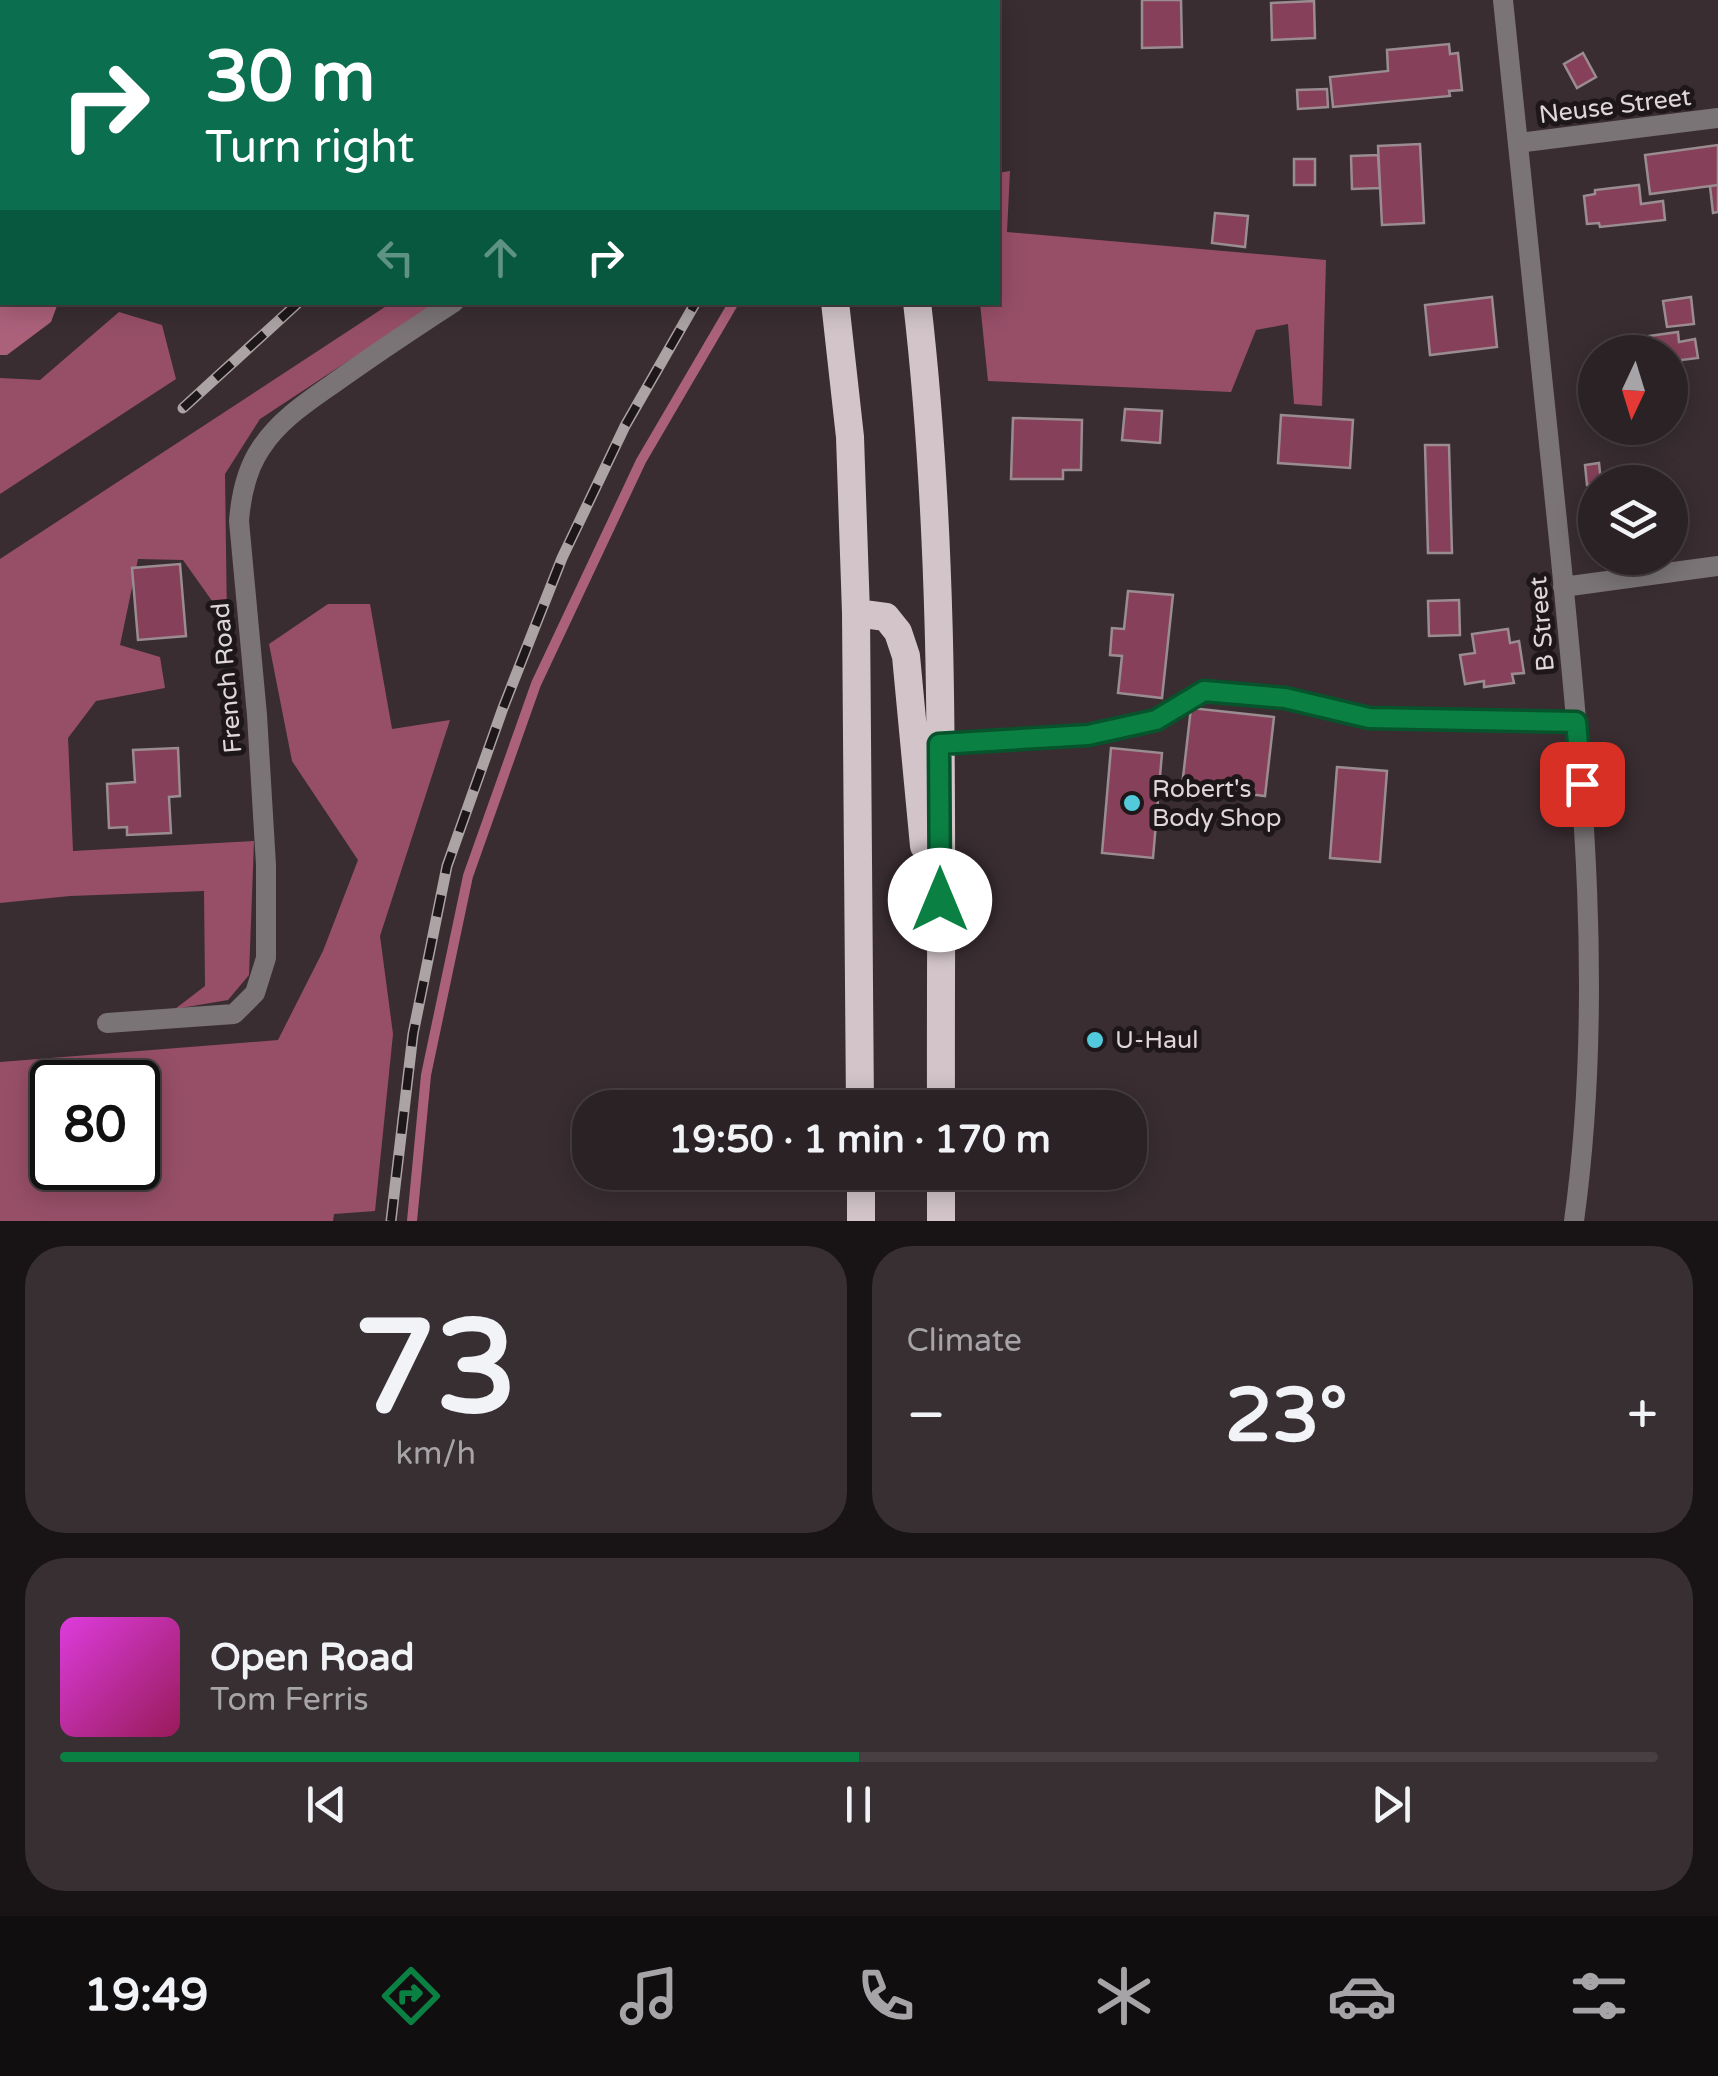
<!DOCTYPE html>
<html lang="en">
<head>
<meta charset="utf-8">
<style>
	body { margin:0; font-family:"Varela Round",sans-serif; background:#372f32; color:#f1f3f6; height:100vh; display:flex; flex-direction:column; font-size:38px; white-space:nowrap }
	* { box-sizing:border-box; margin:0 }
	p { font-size:32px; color:#a6a4a7 }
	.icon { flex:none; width:55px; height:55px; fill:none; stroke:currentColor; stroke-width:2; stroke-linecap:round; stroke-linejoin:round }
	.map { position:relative; height:1221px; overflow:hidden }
	.panel { display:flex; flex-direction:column; gap:25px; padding:25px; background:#181314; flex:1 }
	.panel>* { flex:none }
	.guide { position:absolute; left:0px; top:0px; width:1000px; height:305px; box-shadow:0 5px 25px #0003,0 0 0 2px #473f42; background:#0b6e4f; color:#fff; overflow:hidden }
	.needle { width:65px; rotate:184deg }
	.controls { position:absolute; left:1578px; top:335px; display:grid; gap:20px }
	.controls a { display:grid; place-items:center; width:110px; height:110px; border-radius:50%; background:#2b2225; box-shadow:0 5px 25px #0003,0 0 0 2px #473f42; font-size:50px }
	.speed { position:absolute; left:30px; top:1060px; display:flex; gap:20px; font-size:50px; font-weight:700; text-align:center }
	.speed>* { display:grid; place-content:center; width:130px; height:130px; border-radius:50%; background:#2b2225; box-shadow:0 5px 25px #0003,0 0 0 2px #473f42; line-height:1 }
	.speed .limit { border:5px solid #111; border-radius:15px; background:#fff; color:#111 }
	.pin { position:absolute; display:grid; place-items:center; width:85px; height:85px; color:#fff; margin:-42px; border-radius:20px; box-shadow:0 5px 15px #0006 }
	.me { position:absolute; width:110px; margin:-55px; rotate:0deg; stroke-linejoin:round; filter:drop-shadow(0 0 8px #0008) }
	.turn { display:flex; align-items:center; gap:35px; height:210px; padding:0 40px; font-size:45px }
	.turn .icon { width:130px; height:130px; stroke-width:2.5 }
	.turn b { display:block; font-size:70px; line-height:85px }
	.lanes { display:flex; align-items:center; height:95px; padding:0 40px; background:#0003; justify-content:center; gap:50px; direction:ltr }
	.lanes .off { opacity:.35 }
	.big { font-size:75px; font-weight:700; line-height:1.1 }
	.panel .widget { flex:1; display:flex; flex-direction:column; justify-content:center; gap:15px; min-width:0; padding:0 35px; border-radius:40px; background:#372f32 }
	.panel .dial { align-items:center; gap:0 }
	.dial b { font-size:130px; line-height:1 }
	.song { display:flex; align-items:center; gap:30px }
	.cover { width:120px; height:120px; border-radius:15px; background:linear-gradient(135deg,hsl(300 70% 55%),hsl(330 70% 35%)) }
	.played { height:10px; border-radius:5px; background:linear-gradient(90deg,#0b8043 50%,#473f42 50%) }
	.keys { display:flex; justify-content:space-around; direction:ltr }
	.heat { display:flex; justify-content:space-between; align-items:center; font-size:55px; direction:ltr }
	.panel .tiles { flex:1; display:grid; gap:25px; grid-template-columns:1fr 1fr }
	.widget:last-child { grid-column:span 2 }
	.trip { position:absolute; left:572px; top:1090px; width:575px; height:100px; border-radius:40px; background:#2b2225; box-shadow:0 5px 25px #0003,0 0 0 2px #473f42; font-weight:700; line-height:100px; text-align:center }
	.menu { display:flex; height:160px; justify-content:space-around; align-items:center; background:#110e0f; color:#a6a4a7 }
	.menu .icon { width:70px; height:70px }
	.menu .selected { color:#0b8043 }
	.menu b { font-size:45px; color:#f1f3f6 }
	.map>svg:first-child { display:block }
</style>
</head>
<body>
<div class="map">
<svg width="1718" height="1221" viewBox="0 0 1718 1221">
	<rect width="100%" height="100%" fill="#392d31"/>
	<path fill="#974f68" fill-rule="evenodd" d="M1010,171l-3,61 319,28 -4,146 -28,-2 -6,-80 -32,6 -25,62 -243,-11 -8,-78 18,-1v-129z
		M391,303h45l-176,116 -35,55 2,148 -44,-62 -45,-1 -18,86 40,12 5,31 -69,13 -28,37 5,113 181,-10 -5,134 -21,25 -53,9 30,-23 -1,-95 -134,5 -70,7v-344z
		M119,312l43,13 14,54 -176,115v-116l40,2z
		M328,604h42l22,125 58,-9 -70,216 13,98 -18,177 -41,3 -1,7h-333v-159l278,-22 45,-89 35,-91 -66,-99 -23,-117zM52,1082h86v86h-86z"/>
	<path fill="#ac617b" d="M0,131l2,171 56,1 -7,19 -44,33h-7z"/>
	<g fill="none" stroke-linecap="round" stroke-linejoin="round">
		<path stroke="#ac617b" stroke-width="10" d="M954,2l3,-2
			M412,1221l14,-146 42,-199 68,-192 105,-223 93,-159"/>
	</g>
	<path fill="#864059" stroke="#9a8c90" stroke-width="2.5" d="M1142,0h39l1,47 -40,1z
		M1314,1l1,37 -43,2 -1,-37z
		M1449,44l1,10 8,-1 4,37 -13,1 1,5 -117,11 -3,-30 58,-6 -1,-21z
		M1583,53l13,24 -19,11 -13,-24z
		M1327,89l1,18 -30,2 -1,-19z
		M1420,144l4,79 -42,2 -4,-79z
		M1718,145v40l-68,9 -5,-39z
		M1378,155l2,33 -28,1 -1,-33z
		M1294,159h21v26h-21z
		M1639,185l2,19 22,-3 2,19 -65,7 -1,-4 -12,1 -3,-28 11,-2v-4z
		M1718,185v27l-5,1 -3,-27z
		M1215,213l33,3 -3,31 -33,-4z
		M1492,297l5,50 -67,8 -5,-50z
		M1691,297l3,27 -27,3 -4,-26z
		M1678,332l1,10 16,-3 3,19 -17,2 2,15 -13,1v-24h-55l-2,-11z
		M1125,409l37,2 -2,32 -38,-3z
		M1281,415l72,5 -3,48 -72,-5z
		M1013,418l69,2 -1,50h-18v9h-52z
		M1425,445h24l3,108h-24z
		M1599,463l2,19 -14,3 -2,-20z
		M180,564l6,72 -48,4 -6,-72z
		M1128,591l45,4 -11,103 -44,-5 4,-37 -12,-1 2,-27 12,1z
		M1459,600l1,35 -31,1 -1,-35z
		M1508,629l2,14 9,-2 5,32 -12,1 2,9 -30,4v-6l-19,3 -5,-29 15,-2 -3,-19z
		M1191,708l83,9 -9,79 -83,-10z
		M178,748l2,48 -11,1 2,36 -44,2v-8l-18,1 -2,-44 28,-2 -2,-32z
		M1111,748l51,5 -9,105 -51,-5z
		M1337,767l50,4 -7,91 -50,-4z"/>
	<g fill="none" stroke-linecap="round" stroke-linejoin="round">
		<path stroke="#7a7476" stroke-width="18" d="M17,0l1,2
			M296,0l1,2
			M447,0l1,2
			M273,2l8,-2
			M939,744l149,-9 68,-15 48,-29 81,7 84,20 207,4"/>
		<path stroke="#7a7476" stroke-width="20" d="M1503,0c19,183 38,366 57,550 22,223 45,447 14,671
			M1518,143l200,-25
			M1563,587l155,-21
			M107,1023l127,-9 21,-21 11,-35v-93l-9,-150 -18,-194c2,-26 7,-51 22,-73 19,-29 49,-48 76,-67 38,-27 77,-53 117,-79"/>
		<path stroke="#d2c4c8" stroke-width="28" d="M780,0l1,2
			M866,0l1,2
			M835,302l15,135 6,176 4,495
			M917,302c31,267 23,537 24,806
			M856,613l30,4 12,15 8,24 18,190
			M861,1172v49
			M941,1172v49"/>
		<defs>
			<path id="rail" d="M915,2l2,-2
				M183,408l116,-106
				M391,1221l22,-187 34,-168 56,-158 59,-150 63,-132 71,-124"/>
		</defs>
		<use href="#rail" stroke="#aca3a5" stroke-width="11"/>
		<use href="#rail" stroke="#1d1719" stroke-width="8" stroke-dasharray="22" stroke-linecap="butt"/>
	</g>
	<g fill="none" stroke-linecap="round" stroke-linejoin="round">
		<defs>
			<path id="route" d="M940,900l-1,-156 149,-9 68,-15 48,-29 81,7 84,20 207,4 6,62"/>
		</defs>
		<use href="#route" stroke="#07532c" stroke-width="25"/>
		<use href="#route" stroke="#0b8043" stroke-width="18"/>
	</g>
	<g fill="#53cadc" stroke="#1d1719" stroke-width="4">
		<circle cx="1132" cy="803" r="10"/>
		<circle cx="1095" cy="1040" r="10"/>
	</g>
	<g text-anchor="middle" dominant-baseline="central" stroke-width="10" stroke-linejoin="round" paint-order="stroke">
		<g font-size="25" fill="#ded6d8" stroke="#1d1719">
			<text transform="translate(1615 106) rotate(-7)">Neuse Street</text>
			<text transform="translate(1542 624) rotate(-95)">B Street</text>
			<text transform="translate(227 678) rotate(-95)">French Road</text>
		</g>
		<g font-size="25" fill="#ded6d8" stroke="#1d1719" text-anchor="start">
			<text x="1152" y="789">Robert's<tspan x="1152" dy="29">Body Shop</tspan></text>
			<text x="1115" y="1040">U-Haul</text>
		</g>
	</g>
</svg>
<div class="controls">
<a><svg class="needle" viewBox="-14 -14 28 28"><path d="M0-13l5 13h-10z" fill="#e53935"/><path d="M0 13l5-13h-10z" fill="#a6a4a7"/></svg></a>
<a><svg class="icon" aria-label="layers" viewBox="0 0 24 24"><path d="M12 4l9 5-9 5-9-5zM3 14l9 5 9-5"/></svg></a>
</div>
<div class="speed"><div class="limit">80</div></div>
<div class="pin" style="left:1582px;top:784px;background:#d93025"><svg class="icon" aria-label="arrive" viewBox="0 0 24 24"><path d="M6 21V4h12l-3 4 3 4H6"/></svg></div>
<svg class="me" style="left:940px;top:900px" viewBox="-20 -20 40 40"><circle r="19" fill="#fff"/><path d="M0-13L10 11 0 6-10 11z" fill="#0b8043"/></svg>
<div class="trip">19:50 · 1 min · 170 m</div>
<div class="guide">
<div class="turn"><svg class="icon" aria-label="right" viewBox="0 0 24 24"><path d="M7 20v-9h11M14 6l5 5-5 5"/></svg><div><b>30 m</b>Turn right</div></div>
<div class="lanes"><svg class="icon off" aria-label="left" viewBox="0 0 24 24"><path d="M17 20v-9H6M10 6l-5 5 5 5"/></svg><svg class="icon off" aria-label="ahead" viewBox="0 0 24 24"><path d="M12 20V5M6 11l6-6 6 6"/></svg><svg class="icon" aria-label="right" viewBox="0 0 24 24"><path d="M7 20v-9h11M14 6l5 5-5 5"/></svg></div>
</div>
</div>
<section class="panel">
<div class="tiles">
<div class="widget dial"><b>73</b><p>km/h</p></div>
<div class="widget"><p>Climate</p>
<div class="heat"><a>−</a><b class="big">23°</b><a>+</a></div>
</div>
<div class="widget">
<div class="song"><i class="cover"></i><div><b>Open Road</b><p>Tom Ferris</p></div></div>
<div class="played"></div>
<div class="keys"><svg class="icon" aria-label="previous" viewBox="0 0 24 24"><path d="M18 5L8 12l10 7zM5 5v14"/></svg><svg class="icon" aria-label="pause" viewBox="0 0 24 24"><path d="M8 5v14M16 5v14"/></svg><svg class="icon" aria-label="next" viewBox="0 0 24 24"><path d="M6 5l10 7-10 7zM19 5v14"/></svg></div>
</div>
</div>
</section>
<nav class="menu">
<b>19:49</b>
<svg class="icon selected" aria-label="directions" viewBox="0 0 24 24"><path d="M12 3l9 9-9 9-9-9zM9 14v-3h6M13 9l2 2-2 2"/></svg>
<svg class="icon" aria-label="music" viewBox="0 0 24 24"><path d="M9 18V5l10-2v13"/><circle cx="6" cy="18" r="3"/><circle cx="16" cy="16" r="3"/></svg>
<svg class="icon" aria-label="phone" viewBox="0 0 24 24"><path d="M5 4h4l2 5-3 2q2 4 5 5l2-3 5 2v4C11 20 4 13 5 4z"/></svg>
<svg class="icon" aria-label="climate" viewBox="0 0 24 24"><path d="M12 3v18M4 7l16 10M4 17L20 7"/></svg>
<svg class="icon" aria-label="car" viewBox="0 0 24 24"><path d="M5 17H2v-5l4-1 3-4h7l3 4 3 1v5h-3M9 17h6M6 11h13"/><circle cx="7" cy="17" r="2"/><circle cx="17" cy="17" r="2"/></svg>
<svg class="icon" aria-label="filters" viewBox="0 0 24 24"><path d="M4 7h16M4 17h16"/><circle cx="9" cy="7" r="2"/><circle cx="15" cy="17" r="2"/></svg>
</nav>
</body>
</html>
